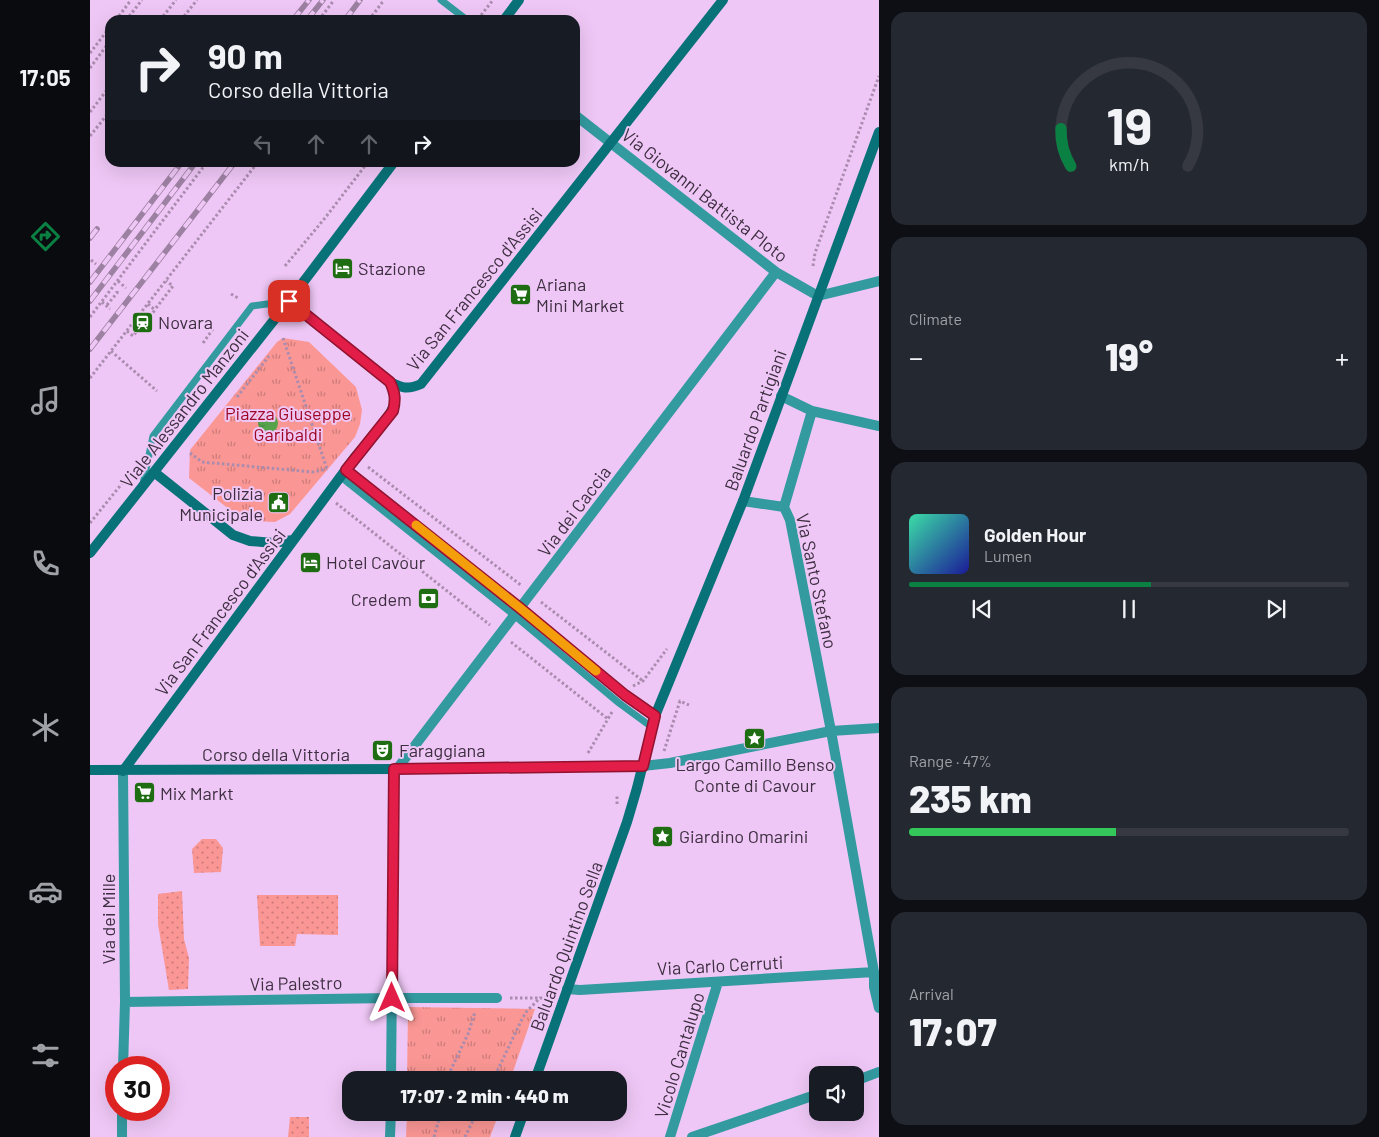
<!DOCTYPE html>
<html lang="en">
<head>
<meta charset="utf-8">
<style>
	body { margin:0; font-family:Barlow,sans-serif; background:#242831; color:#f1f3f6; height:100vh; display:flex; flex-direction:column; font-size:19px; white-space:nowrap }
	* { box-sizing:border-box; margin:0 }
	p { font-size:16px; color:#9ea1a6 }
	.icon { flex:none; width:28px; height:28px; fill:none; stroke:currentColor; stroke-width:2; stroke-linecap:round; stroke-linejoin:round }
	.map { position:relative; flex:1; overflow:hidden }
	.side { display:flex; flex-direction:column; gap:12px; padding:12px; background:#0d0f14; width:500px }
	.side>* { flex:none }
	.banner { position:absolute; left:15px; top:15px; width:475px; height:152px; border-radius:15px; box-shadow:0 5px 20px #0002; background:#171b24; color:#f1f3f6; overflow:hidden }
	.tools { position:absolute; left:719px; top:1066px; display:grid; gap:10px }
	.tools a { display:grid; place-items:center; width:55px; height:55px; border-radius:10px; background:#171b24; box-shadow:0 5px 20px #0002; font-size:25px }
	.speed { position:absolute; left:15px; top:1056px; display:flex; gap:10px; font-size:25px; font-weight:700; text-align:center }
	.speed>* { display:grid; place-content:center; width:65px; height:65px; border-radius:50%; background:#171b24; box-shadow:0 5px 20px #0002; line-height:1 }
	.speed .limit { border:8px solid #d22; background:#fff; color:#111 }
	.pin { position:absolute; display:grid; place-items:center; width:42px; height:42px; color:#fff; margin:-21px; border-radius:10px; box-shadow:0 2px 8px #0006 }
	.me { position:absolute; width:55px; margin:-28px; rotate:0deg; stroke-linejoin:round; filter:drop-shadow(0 0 4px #0008) }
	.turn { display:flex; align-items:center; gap:18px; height:105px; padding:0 20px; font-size:22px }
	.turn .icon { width:65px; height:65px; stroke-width:2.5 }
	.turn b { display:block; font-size:35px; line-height:42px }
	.lanes { display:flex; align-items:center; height:48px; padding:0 20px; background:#0003; justify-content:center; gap:25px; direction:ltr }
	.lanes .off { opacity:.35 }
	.big { font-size:38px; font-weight:800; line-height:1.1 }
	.side .card { flex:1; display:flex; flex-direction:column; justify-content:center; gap:8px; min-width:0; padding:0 18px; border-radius:15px; background:#242831 }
	.side .dial { align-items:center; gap:0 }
	.dial svg { height:130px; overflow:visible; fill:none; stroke:#363941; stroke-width:7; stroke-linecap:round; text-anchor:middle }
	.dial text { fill:#f1f3f6; stroke:none }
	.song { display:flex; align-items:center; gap:15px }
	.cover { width:60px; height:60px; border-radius:8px; background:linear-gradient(135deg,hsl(160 70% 55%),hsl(240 70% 35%)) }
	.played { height:5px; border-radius:2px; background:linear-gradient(90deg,#0b8043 55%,#363941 55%) }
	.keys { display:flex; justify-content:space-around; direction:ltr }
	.heat { display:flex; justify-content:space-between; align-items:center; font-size:28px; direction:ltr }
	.charge { height:8px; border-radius:4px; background:linear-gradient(90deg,#34c759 47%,#363941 0) }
	.trip { position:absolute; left:252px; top:1071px; width:285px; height:50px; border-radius:15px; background:#171b24; box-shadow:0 5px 20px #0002; font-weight:800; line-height:50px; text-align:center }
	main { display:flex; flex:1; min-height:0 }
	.menu { display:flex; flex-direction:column; width:90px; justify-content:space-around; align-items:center; background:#090b0e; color:#9ea1a6 }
	.menu .icon { width:35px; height:35px }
	.menu .active { color:#0b8043 }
	.menu b { font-size:22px; color:#f1f3f6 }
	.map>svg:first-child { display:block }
</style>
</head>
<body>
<main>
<nav class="menu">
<b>17:05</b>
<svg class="icon active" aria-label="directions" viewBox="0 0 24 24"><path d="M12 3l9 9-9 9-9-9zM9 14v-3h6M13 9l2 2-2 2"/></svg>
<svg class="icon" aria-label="music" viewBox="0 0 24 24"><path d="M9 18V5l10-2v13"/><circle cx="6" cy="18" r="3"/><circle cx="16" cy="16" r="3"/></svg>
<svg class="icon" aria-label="phone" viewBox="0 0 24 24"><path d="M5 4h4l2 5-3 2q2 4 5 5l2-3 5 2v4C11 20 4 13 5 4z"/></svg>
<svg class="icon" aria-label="climate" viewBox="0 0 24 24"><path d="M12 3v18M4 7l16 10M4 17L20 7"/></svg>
<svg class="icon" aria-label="car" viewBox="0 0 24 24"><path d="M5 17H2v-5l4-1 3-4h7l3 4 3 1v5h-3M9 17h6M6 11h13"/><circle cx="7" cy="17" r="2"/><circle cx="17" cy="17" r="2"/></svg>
<svg class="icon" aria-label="filters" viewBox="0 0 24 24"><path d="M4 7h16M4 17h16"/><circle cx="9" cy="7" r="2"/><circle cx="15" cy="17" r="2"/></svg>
</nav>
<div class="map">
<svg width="789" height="1137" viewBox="0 0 789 1137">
	<defs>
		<pattern id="grass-dots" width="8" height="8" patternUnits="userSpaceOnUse" patternTransform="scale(1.25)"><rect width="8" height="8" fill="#fa9694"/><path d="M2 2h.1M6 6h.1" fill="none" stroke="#cc7b7a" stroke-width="1.8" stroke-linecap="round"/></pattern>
		<pattern id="park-tufts" width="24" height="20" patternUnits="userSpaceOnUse" patternTransform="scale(1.25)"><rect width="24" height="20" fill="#fa9694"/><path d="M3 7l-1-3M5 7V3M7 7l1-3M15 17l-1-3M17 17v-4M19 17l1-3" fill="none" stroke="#cc7b7a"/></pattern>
		<pattern id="water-ripples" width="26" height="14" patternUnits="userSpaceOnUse" patternTransform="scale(1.25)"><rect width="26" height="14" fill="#56a24b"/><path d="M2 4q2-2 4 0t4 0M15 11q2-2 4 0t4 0" fill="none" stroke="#488440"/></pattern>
	</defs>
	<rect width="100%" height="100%" fill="#efc7f6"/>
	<path fill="url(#grass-dots)" d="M112,839h14l7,9 -2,24 -27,1 -2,-24z
		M92,891l2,48 5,19 -1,31 -19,1 -11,-66v-30z
		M167,895h81v40l-41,-1 -2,12h-35z
		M200,1117h19v20h-21z"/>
	<path fill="url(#park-tufts)" d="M193,338l26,4 47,45 6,23 -2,14 -5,13 -65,77 -15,8 -23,-1 -18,-8 -45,-35 1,-28 87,-108z
		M318,1007l127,2 -25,71h-103z
		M317,1113v-1l92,1 -9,24h-84z"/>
	<path fill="url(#water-ripples)" d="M168 423a10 10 0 1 1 20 0a10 10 0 1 1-20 0Z"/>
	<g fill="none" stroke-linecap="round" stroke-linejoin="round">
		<path stroke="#aa8caf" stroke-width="3" stroke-dasharray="2.5 2.5" stroke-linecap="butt" d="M388,19l15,-19
			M26,20l15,-20
			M36,20l16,-20
			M70,20l16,-20
			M91,20l16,-20
			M229,20l15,-20
			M279,20l15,-20
			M0,53l20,-26
			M0,68l20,-27
			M0,112l20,-26
			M0,136l20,-25
			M1,260l5,4
			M195,266l40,-48 43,-56
			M723,266l2,-13 64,-177
			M28,281l8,7
			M141,294l7,4
			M12,302l8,7
			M58,304l7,6 -4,5
			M17,305l10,-12v-3
			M66,308l17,-22 -7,-5
			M0,317l117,-155
			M37,331l6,5 14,-17 1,-6
			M193,338l44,131
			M113,343l10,-14
			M21,351l46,40
			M0,378l168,-216
			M147,397l32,-41
			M100,453l12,9 111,10 14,-3
			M278,467l154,119
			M246,503l154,122
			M0,523l34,-42
			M451,602l102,79
			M421,642l97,77
			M543,686l10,-5 24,-32
			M574,751l16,-50 9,4
			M498,753l24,-41
			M527,804v-8
			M420,998h29
			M356,1080l22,-46 7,-22
			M403,1080l29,-61 5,-8 13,-13h9
			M344,1137l7,-25
			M375,1137l12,-25"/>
		<path stroke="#339aa0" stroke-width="7" d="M351,0l26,20
			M251,477l173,138 105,88 34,25
			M53,484l10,-48 99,-130 37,-5"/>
		<path stroke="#339aa0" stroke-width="10" d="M485,115l201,157 42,24 61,-15
			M691,396l31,15 67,15
			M722,411l-28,96 6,13 41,211 43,241v15l5,21
			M653,501l41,6
			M553,766l27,-3 161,-32 48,-3
			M307,769l379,-497
			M33,771l2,231 -2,66
			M477,989l13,1 294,-18
			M35,1002l267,-4h105
			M301,1080l3,-311
			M765,1081l24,-9
			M32,1137v-27
			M300,1137l1,-25
			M580,1137l48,-155
			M602,1137l126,-43"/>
		<path stroke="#097278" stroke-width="10" d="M414,20l15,-20
			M199,301l101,81c13,6 17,8 31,2l302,-384
			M256,470l174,138 105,87 30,21
			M64,472l79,63 17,6 23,2 20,-3
			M0,553l199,-252 105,-139
			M0,770l307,-1 246,-3
			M33,771l232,-314c10,-12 40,-43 40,-57 1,-6 -2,-12 -5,-18
			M445,1080l92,-258 10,-34 18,-72 88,-215 136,-369
			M425,1137l9,-25"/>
		<defs>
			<path id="rail" d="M203,20l16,-20
				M217,20l16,-20
				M255,20l15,-20
				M0,238l7,-9
				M0,282l92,-120
				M0,301l106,-139
				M0,349l145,-187"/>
		</defs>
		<use href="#rail" stroke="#9d81a2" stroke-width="5.5"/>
		<use href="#rail" stroke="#efc7f6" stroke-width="4" stroke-dasharray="11" stroke-linecap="butt"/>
	</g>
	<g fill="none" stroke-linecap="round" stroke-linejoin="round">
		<defs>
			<path id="route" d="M199,301l101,81c5,11 6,17 3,29l-47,59 174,138 105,87 30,21 -12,50 -249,3 -2,229"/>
		</defs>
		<use href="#route" stroke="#92132f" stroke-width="12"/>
		<use href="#route" stroke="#e11d48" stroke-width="9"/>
		<path stroke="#f59e0b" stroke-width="9" d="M326,525l104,83 76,63"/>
	</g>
	<defs>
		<symbol id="hotel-square" viewBox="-11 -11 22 22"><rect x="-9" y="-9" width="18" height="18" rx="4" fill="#1f6d12" stroke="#efc7f6"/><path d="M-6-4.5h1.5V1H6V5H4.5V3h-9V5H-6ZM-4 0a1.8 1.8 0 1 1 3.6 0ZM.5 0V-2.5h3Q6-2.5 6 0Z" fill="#fff"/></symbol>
		<symbol id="supermarket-square" viewBox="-11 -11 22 22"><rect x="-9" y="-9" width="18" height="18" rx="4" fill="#1f6d12" stroke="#efc7f6"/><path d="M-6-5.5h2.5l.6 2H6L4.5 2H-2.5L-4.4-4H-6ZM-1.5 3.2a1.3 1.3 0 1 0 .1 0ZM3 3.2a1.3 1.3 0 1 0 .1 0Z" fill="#fff"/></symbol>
		<symbol id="station-square" viewBox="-11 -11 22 22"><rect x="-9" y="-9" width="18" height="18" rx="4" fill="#1f6d12" stroke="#efc7f6"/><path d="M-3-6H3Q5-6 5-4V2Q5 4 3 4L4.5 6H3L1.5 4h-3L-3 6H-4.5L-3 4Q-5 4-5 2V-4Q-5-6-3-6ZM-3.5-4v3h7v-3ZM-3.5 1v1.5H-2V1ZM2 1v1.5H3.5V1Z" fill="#fff"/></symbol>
		<symbol id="civic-square" viewBox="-11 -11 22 22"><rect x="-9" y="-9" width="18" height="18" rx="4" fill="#1f6d12" stroke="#efc7f6"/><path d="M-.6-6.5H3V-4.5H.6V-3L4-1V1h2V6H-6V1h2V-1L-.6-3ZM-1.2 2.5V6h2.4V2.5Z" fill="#fff"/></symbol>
		<symbol id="bank-square" viewBox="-11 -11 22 22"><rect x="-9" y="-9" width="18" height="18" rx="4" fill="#1f6d12" stroke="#efc7f6"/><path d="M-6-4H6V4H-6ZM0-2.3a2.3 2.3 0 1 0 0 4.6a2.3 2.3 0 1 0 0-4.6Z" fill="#fff"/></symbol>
		<symbol id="sight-square" viewBox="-11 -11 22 22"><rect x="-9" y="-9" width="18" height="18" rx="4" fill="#1f6d12" stroke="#efc7f6"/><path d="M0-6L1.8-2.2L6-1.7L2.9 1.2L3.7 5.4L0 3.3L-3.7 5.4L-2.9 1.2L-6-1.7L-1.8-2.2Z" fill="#fff"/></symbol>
		<symbol id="theatre-square" viewBox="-11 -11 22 22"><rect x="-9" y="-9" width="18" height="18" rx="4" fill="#1f6d12" stroke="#efc7f6"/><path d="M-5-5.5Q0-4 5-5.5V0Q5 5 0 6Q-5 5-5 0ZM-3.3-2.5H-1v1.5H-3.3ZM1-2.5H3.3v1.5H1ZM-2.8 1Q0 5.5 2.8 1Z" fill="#fff"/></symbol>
	</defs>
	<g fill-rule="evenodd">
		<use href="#hotel-square" x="240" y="256" width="25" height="25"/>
		<use href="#supermarket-square" x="418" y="282" width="25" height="25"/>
		<use href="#station-square" x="40" y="310" width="25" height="25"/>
		<use href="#civic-square" x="176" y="490" width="25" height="25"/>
		<use href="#hotel-square" x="208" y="550" width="25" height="25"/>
		<use href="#bank-square" x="326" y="586" width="25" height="25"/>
		<use href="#sight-square" x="652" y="726" width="25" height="25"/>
		<use href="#theatre-square" x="280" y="738" width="25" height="25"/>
		<use href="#supermarket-square" x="42" y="780" width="25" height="25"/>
		<use href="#sight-square" x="560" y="824" width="25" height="25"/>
	</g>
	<g text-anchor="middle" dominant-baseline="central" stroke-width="4" stroke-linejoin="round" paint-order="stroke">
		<g font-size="18" fill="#3d2e40" stroke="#efc7f6">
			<text transform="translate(615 195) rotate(38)">Via Giovanni Battista Ploto</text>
			<text transform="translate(384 289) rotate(-51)">Via San Francesco d'Assisi</text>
			<text transform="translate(94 408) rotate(-52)">Viale Alessandro Manzoni</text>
			<text transform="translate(665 420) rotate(-70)">Baluardo Partigiani</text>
			<text transform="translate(484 511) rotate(-53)">Via dei Caccia</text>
			<text transform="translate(727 581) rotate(78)">Via Santo Stefano</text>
			<text transform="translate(130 612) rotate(-53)">Via San Francesco d'Assisi</text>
			<text x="186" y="754">Corso della Vittoria</text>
			<text transform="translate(18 919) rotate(-90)">Via dei Mille</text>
			<text transform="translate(476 946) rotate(-70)">Baluardo Quintino Sella</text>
			<text transform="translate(630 965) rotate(-3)">Via Carlo Cerruti</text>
			<text transform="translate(206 983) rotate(-1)">Via Palestro</text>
			<text transform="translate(589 1055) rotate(-73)">Vicolo Cantalupo</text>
		</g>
		<g font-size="18" fill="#3d2e40" stroke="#efc7f6" text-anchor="start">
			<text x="268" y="268">Stazione</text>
			<text x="446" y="284">Ariana<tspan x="446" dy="21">Mini Market</tspan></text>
			<text x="68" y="322">Novara</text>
			<text x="173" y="493" text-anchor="end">Polizia<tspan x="173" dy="21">Municipale</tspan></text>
			<text x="236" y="562">Hotel Cavour</text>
			<text x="322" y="599" text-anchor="end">Credem</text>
			<text x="309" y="750">Faraggiana</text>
			<text x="665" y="764" text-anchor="middle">Largo Camillo Benso<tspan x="665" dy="21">Conte di Cavour</tspan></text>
			<text x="70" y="793">Mix Markt</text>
			<text x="589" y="836">Giardino Omarini</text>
		</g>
		<g font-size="18" fill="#9e0825" stroke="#efc7f6">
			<text x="198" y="413">Piazza Giuseppe<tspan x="198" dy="21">Garibaldi</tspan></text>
		</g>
	</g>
</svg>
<div class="tools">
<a><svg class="icon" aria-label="sound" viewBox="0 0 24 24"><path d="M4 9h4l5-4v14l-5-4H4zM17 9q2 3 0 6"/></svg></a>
</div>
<div class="speed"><div class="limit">30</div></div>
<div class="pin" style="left:199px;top:301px;background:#d93025"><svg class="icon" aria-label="arrive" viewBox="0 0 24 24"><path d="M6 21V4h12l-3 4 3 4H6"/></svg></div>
<svg class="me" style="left:302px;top:998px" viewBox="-20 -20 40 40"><path d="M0-17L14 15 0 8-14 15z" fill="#e11d48" stroke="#fff" stroke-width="4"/></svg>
<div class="trip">17:07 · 2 min · 440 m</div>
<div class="banner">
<div class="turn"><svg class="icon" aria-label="right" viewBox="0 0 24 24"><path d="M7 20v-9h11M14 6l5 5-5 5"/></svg><div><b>90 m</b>Corso della Vittoria</div></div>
<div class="lanes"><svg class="icon off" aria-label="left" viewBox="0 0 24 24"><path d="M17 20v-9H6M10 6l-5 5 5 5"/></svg><svg class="icon off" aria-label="ahead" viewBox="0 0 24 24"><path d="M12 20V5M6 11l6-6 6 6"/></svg><svg class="icon off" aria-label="ahead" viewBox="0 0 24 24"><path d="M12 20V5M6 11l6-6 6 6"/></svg><svg class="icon" aria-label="right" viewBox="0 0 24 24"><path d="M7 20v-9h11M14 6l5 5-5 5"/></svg></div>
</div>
</div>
<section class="side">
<div class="card dial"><svg viewBox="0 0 100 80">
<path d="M14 69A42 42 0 1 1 86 69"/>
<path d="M14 69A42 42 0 0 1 8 46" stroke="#0b8043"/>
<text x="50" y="56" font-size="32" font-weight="700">19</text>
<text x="50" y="72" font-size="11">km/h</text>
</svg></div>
<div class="card"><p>Climate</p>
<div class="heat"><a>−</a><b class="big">19°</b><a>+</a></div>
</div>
<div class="card">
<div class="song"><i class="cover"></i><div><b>Golden Hour</b><p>Lumen</p></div></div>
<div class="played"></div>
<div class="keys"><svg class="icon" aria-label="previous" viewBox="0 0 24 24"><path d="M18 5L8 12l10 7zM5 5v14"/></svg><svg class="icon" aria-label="pause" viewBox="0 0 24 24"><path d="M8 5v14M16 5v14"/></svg><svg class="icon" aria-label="next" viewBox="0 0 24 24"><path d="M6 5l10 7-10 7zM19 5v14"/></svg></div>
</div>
<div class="card"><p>Range · 47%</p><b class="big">235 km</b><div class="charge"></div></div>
<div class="card"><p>Arrival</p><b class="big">17:07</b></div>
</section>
</main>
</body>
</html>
